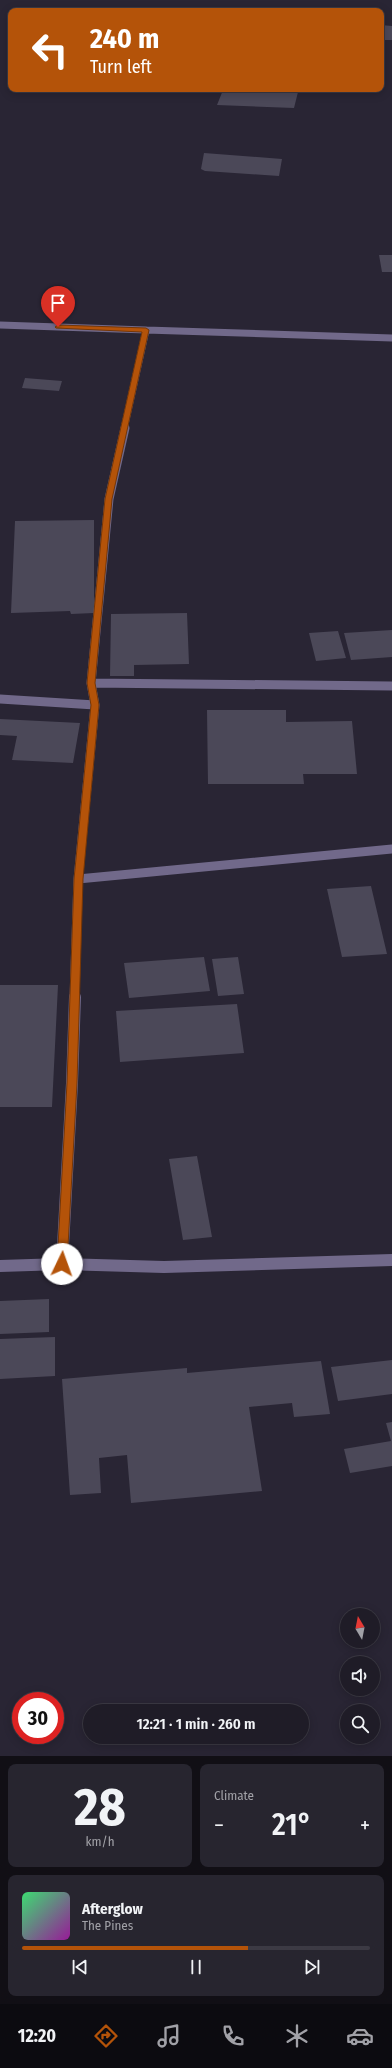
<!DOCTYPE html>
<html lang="en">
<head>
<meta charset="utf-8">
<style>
	body { margin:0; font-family:"Fira Sans Condensed",sans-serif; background:#27252f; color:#f1f3f6; height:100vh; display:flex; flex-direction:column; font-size:15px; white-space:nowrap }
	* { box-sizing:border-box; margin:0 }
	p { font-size:13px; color:#a1a1a7 }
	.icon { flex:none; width:22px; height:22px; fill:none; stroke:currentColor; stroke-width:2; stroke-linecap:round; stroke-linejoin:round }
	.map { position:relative; height:1756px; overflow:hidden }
	.panel { display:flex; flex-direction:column; gap:8px; padding:8px; background:#110f15; flex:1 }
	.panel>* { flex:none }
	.guide { position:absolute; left:8px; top:8px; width:376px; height:84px; border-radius:8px; box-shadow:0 2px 10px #0003,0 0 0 1px #3c3a44; background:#b45309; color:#fff; overflow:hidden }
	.needle { width:26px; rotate:350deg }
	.buttons { position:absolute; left:340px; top:1608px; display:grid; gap:8px }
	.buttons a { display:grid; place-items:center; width:40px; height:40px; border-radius:50%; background:#1f1c27; box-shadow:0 2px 10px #0003,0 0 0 1px #3c3a44; font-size:20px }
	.speed { position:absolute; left:12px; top:1692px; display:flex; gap:8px; font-size:20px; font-weight:700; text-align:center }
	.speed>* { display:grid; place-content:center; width:52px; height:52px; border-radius:50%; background:#1f1c27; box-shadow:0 2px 10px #0003,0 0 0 1px #3c3a44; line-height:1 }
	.speed .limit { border:6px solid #d22; background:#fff; color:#111 }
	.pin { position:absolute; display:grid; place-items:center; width:34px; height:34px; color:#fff; margin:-41px -17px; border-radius:50% 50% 50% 0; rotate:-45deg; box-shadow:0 0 4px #0007 }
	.pin .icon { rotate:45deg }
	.me { position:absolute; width:44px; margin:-22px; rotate:3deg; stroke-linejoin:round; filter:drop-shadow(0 0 3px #0008) }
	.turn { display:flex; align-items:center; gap:14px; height:84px; padding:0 16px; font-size:18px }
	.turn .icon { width:52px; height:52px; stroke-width:2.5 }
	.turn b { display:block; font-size:28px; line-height:34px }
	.big { font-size:30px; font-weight:600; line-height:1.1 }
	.panel .tile { flex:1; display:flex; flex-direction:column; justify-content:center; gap:6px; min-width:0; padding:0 14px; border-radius:8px; background:#27252f }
	.panel .dial { align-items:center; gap:0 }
	.dial b { font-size:52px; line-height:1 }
	.song { display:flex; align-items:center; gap:12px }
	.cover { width:48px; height:48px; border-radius:6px; background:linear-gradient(135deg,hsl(140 70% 55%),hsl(300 70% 35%)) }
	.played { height:4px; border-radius:2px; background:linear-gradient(90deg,#b45309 65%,#3c3a44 65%) }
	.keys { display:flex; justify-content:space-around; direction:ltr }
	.heat { display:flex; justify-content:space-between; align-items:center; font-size:22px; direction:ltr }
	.panel .tiles { flex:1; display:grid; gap:8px; grid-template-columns:1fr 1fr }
	.tile:last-child { grid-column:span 2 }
	.trip { position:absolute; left:83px; top:1704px; width:226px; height:40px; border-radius:20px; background:#1f1c27; box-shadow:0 2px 10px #0003,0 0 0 1px #3c3a44; font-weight:600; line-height:40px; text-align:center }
	.tab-bar { display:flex; height:64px; justify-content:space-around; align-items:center; background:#0c0b10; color:#a1a1a7 }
	.tab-bar .icon { width:28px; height:28px }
	.tab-bar .on { color:#b45309 }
	.tab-bar b { font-size:18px; color:#f1f3f6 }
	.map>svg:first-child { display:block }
</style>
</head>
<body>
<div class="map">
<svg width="392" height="1756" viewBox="0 0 392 1756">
	<rect width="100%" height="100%" fill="#292534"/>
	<path fill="#4b4858" d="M381,25l11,1v14h-11z
		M223,90l42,2h33l-4,16 -77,-3z
		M204,153l78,6 -3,17 -74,-5 -4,-2z
		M379,255h13v17h-10z
		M25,378l37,3 -3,10 -37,-3z
		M94,520v93l-23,1 -1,-3 -59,2 4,-92z
		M187,613l2,51 -55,1v11h-24l1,-62z
		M392,630v27l-41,3 -7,-27z
		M338,631l8,27 -30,3 -7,-28z
		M207,710h79v12l66,-1 5,53h-54l1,10h-96z
		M0,719l80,4 -7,40 -61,-3 5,-24 -17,-1z
		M371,886l16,68 -45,3 -15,-68z
		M204,957l6,34 -81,7 -5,-35z
		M238,957l6,37 -26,2 -6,-37z
		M0,985h58l-6,122h-52z
		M237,1004l7,49 -124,9 -4,-51z
		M197,1156l15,81 -29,3 -14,-81z
		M49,1299v33l-49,2v-33z
		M55,1337v39l-55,3v-40z
		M392,1360v34l-54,7 -7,-34z
		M321,1361l9,53 -36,3 -2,-14 -43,4 13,84 -131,12 -4,-48 -28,3 2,35 -31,2 -8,-116 125,-11v5z
		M392,1422v44l-42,7 -6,-24 47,-8 -5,-18z"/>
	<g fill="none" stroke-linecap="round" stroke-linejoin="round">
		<path stroke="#71698a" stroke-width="7" d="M0,325l146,5 -22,99
			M146,330l246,8"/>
		<path stroke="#71698a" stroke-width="9" d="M91,683l301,3
			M0,699l95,6
			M78,879l314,-30
			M74,998l4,-119 17,-174 -4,-22 18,-184 16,-71"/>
		<path stroke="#71698a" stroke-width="12" d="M62,1264l102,3 228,-7
			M0,1266l62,-2 10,-181 3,-86"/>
	</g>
	<path fill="#b45309" stroke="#753606" d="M58,325l88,3 3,2 -37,169 -17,184 4,22 -16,174 -6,204 -10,181 -5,5 -5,-5 10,-181 7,-204 17,-174 -4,-22 18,-184 37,-167 -86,-4 -1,-1z"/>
</svg>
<div class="buttons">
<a><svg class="needle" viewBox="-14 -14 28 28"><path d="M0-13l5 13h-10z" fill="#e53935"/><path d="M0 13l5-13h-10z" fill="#a1a1a7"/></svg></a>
<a><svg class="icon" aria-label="sound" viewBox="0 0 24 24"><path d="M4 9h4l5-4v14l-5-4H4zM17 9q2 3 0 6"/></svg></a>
<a><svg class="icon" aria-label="search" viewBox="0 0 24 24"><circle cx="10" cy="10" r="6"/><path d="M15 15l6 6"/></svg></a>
</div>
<div class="speed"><div class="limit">30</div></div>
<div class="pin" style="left:58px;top:327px;background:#d93025"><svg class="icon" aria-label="arrive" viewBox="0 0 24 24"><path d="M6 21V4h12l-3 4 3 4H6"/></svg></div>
<svg class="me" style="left:62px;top:1264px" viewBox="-20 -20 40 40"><circle r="19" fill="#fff"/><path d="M0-13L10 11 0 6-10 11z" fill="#b45309"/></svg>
<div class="trip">12:21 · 1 min · 260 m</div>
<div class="guide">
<div class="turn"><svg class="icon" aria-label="left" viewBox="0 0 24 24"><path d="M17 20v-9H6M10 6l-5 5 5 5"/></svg><div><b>240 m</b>Turn left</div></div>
</div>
</div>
<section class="panel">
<div class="tiles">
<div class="tile dial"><b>28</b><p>km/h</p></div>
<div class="tile"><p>Climate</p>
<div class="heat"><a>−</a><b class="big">21°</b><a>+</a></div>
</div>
<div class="tile">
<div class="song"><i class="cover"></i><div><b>Afterglow</b><p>The Pines</p></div></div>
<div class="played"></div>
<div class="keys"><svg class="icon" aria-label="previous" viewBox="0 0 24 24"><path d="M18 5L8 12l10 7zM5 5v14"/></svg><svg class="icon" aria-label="pause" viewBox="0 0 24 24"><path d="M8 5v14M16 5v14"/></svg><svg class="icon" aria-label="next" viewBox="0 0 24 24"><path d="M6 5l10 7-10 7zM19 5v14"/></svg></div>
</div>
</div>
</section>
<nav class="tab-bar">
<b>12:20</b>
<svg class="icon on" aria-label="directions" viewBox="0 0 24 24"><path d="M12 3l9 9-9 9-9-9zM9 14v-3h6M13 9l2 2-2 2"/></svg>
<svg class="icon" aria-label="music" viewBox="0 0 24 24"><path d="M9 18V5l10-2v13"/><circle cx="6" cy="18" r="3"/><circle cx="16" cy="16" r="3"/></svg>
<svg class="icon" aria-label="phone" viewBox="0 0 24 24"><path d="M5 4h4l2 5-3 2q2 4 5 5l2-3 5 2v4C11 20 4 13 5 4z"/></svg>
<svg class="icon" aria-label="climate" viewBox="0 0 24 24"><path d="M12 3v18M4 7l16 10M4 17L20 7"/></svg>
<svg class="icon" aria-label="car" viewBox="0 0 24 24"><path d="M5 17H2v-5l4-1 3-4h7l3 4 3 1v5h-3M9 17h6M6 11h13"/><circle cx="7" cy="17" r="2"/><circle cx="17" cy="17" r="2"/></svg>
</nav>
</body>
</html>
